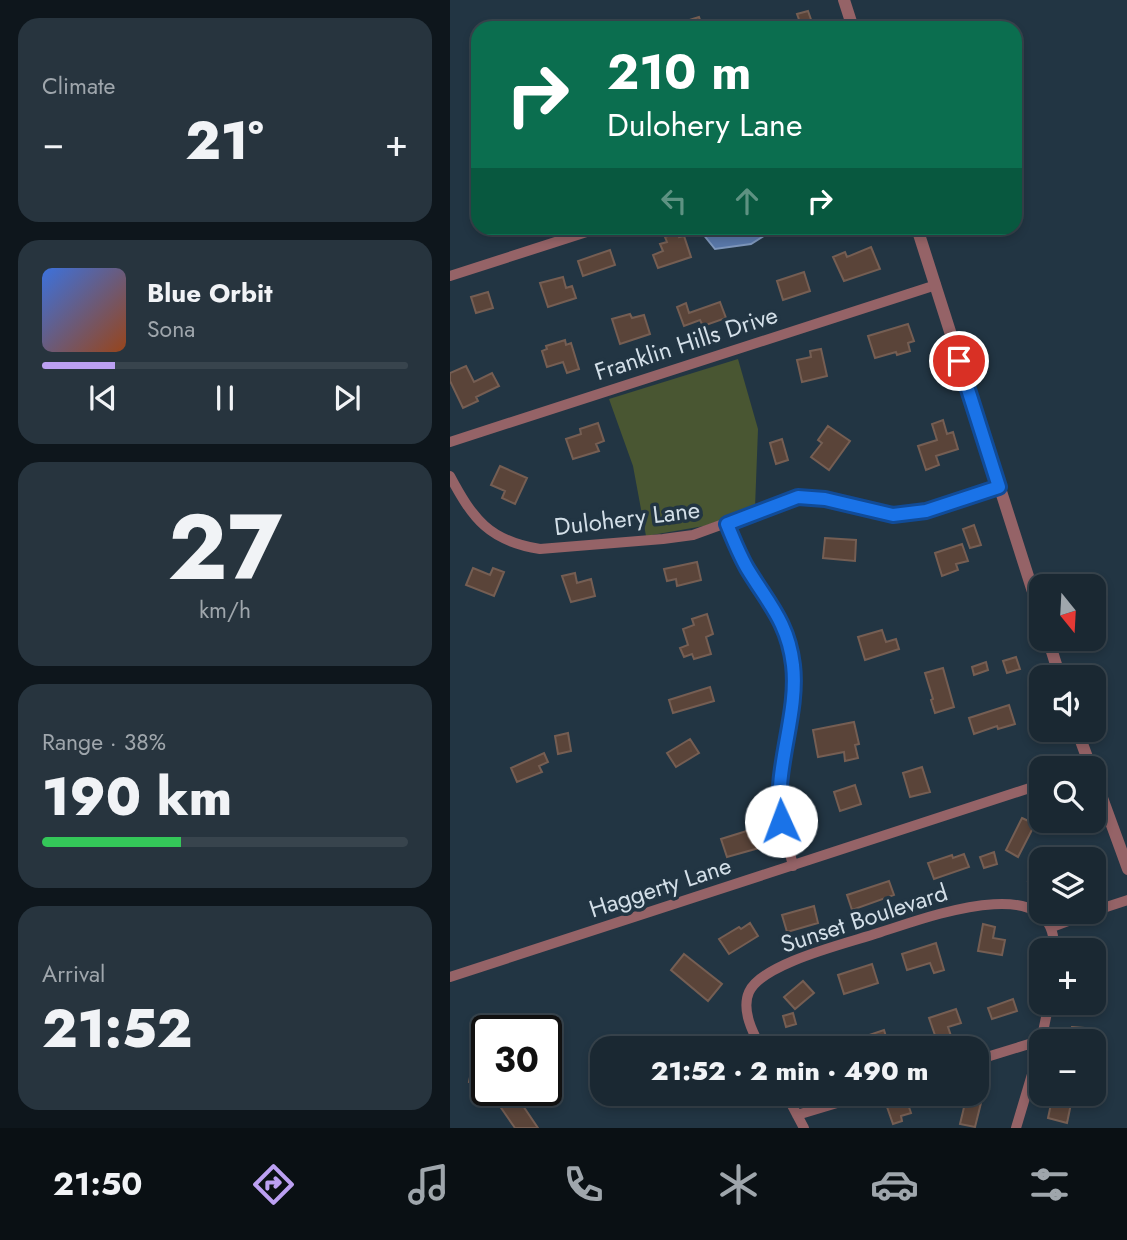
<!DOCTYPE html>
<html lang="en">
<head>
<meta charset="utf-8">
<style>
	body { margin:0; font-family:Jost,sans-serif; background:#27343e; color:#f1f3f6; height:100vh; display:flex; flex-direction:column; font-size:26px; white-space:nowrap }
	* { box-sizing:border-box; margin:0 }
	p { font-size:23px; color:#9fa6ac }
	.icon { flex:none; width:38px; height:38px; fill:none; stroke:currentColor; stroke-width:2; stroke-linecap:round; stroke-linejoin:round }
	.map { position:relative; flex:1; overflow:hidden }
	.drawer { display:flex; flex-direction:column; gap:18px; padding:18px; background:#0e161c; width:450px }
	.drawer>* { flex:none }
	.top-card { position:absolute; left:21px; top:21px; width:551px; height:214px; border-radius:21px; box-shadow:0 4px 10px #0003,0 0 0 2px #38444d; background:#0b6e4f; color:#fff; overflow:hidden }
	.needle { width:46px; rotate:162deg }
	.fabs { position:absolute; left:579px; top:574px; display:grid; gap:14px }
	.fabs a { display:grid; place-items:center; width:77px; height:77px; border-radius:14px; background:#1a2832; box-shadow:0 4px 10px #0003,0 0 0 2px #38444d; font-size:35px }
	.speed { position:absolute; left:21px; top:1015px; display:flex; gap:14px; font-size:35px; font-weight:700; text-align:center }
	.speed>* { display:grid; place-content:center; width:91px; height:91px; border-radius:50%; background:#1a2832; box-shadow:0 4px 10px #0003,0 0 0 2px #38444d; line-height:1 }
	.speed .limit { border:4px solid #111; border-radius:10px; background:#fff; color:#111 }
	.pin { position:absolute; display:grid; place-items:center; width:60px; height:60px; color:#fff; margin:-30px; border:4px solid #fff; border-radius:50%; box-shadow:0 2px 7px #0007 }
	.me { position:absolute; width:77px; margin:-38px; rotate:358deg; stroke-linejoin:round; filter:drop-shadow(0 0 5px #0008) }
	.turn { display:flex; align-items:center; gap:24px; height:147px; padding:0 21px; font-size:32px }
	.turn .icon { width:91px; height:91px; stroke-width:2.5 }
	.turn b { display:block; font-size:49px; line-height:60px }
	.lanes { display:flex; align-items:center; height:66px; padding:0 21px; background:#0003; justify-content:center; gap:35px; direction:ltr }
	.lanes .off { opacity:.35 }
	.big { font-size:52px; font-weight:800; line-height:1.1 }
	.drawer .widget { flex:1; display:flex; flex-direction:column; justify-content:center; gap:10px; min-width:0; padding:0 24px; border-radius:21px; background:#27343e }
	.drawer .dial { align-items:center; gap:0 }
	.dial b { font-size:91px; line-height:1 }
	.song { display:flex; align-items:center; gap:21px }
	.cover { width:84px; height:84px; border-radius:10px; background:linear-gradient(135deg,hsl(220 70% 55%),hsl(20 70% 35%)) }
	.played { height:7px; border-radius:4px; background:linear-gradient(90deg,#bca0f2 20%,#38444d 20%) }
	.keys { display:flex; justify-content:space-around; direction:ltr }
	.heat { display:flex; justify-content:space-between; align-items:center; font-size:38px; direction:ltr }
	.charge { height:10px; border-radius:5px; background:linear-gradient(90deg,#34c759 38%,#38444d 0) }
	.trip { position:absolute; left:140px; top:1036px; width:399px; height:70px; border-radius:21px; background:#1a2832; box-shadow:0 4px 10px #0003,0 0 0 2px #38444d; font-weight:800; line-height:70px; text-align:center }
	.tabs { display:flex; height:112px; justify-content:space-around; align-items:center; background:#0a1014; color:#9fa6ac }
	.tabs .icon { width:49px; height:49px }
	.tabs .current { color:#bca0f2 }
	.tabs b { font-size:32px; color:#f1f3f6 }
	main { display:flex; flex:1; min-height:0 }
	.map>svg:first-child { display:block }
</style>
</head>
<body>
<main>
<section class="drawer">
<div class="widget"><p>Climate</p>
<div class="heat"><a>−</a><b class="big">21°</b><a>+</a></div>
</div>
<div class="widget">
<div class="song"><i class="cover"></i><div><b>Blue Orbit</b><p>Sona</p></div></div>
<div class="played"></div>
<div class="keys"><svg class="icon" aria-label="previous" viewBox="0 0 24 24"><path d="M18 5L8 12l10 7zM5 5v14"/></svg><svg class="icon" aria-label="pause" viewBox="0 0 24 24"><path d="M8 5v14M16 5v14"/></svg><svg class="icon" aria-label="next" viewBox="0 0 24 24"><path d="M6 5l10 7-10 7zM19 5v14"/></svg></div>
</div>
<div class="widget dial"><b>27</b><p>km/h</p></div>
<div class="widget"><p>Range · 38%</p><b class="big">190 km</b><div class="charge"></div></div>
<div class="widget"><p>Arrival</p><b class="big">21:52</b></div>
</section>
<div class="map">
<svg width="678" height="1128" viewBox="0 0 678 1128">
	<rect width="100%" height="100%" fill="#223543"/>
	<path fill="#495632" d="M288,359l20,70 -3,79 -51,18 -58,10 -13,-70 -24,-67z"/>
	<path fill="#5978a9" stroke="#7e97bc" stroke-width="2" d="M255,228h62v6l-16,10 -36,5 -12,-15z"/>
	<path fill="#5a4439" stroke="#755e53" stroke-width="2" d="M358,11l6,17h-12l-5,-14z
		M249,17l4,11h-33v-2z
		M227,233l2,4 5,-1 7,21 -33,11 -5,-13 10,-4 -3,-7 7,-2 -2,-5z
		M421,247l9,22 -36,12 -11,-24 12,-5 2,5z
		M160,250l5,15 -32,11 -5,-15z
		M354,272l6,19 -27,9 -6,-19z
		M113,277l3,11 6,-2 4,12 -28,9 -8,-24z
		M38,292l5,16 -17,5 -5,-16z
		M270,302l6,16 -23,8 -3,-6 -16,6 -7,-19 9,-4 3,10z
		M180,314l2,4 12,-3 6,19 -30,10 -8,-25z
		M458,324l6,17 -6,2 2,8 -13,4 -1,-3 -21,6 -7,-22z
		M115,340l1,5 5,-2 8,26 -12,4 -4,-11 -16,5 -5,-16 5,-2 -1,-3z
		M371,349l6,27 -25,6 -5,-22 14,-3 -1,-6z
		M16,366l8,16 18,-9 7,13 -23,11 2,4 -15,7 -13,-27v-8z
		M493,420l4,14 6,-2 5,17 -22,7 3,9 -13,5 -8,-24 19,-6 -5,-16z
		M148,423l6,18 -8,3 3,7 -26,8 -7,-20 15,-5 -1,-5z
		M378,426l22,15 -21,29 -18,-13 11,-14 -4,-3z
		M332,439l6,21 -12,4 -6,-21z
		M50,466l27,12 -12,26 -13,-6 3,-7 -14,-6z
		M524,525l7,20 -11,3 -7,-19z
		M375,538l31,2 -1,21 -32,-3z
		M512,544l6,17 -12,3 2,6 -16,6 -7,-23z
		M247,562l4,18 -24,6 -1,-7 -9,2 -3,-12z
		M23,568l17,7 3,-7 11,4 -10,24 -28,-11z
		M125,573l2,10 14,-4 4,17 -24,6 -9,-26z
		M257,614l6,20 -7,3 5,17 -17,5 -2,-5 -8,3 -4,-9 8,-3 -5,-16 11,-4 -2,-6z
		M432,630l4,12 10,-3 3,10 -34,11 -7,-23z
		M566,657l4,12 -13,4 -4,-12z
		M536,662l2,8 -14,5 -2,-8z
		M493,668l11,39 -19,6 -4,-13 2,-1 -8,-26z
		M260,687l4,14 -41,12 -4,-13z
		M559,705l6,19 -17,5 -1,-3 -23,8 -5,-16z
		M404,722l5,22 -4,1 3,13 -13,3 -1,-9 -26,5 -5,-27z
		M118,733l3,18 -13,3 -3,-18z
		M240,739l9,14 -23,14 -9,-14z
		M94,753l4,9 -9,4 3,6 -25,10 -6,-14z
		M472,767l8,25 -20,5 -7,-24z
		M405,785l6,19 -21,7 -6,-19z
		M572,818l13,6 -17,33 -12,-7z
		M303,829l6,19 -32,9 -6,-18z
		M544,852l3,12 -13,4 -4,-11z
		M514,854l5,13 -35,12 -6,-16 24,-8 1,3z
		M584,870l7,4 -6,11 -7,-4z
		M439,881l5,14 -42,15 -5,-15z
		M364,906l4,17 -31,9 -5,-17z
		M300,923l8,13 -29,18 -10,-15 20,-12 2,2z
		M533,924l12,3 -2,11 12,2 -3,15 -24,-4z
		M486,943l8,27 -10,3 -4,-10 -23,7 -5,-16z
		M234,954l38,30 -14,17 -37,-31z
		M422,964l6,19 -34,11 -6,-19z
		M353,981l11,12 -19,16 -11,-12z
		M563,999l4,12 -25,8 -4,-11z
		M506,1009l5,14 -13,4 3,9 -14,5 -8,-23z
		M343,1013l3,11 -10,3 -3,-11z
		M622,1027l12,1 -2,13h-12z
		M434,1030l5,16 -25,2 -4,-10z
		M28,1037l9,2v47l-18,-4z
		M263,1039l3,9h-25z
		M63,1091l25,37h-23l-18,-26z
		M608,1096l14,3 -5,24 -19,-5 3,-14 4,2z
		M516,1099l15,4 -6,24 -15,-3z
		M457,1101l4,12 -10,3 1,5 -9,3 -6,-17z"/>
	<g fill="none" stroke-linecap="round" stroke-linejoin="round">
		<path stroke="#956367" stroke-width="10" d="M0,276l149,-48
			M0,442l486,-157
			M0,476c23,43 39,65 90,73l123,-10 30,-4 105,-38 27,2 68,16 33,-4 73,-24
			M277,524l19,42 30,44 14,37 4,33 -14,104v27l13,55
			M644,911l34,-11
			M602,927l40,-15
			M0,977l592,-193
			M311,1048c-8,-15 -20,-38 -12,-56 13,-29 99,-49 129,-59 42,-13 179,-67 176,17
			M527,1060l65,-20
			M336,1094l18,34
			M347,1115l70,-21
			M566,1128l23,-77 10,-48"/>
		<path stroke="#956367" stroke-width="12" d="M394,0l9,28
			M467,228l125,392
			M598,639l12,38
			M627,730l14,38
			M644,776l34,93"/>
	</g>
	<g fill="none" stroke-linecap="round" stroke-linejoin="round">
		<defs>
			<path id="route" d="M331,821c-8,-52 18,-106 12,-156 -5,-43 -25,-62 -46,-97 -8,-14 -14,-29 -20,-44l71,-27 27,2 68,16 33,-4 73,-24 -40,-126"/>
		</defs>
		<use href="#route" stroke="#114b97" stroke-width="18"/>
		<use href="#route" stroke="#1a73e8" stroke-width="12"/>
	</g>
	<g text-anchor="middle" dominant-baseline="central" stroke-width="7" stroke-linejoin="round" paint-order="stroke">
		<g font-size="24" fill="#d3dfe8" stroke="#223543">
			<text transform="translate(236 343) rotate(-18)">Franklin Hills Drive</text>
			<text transform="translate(177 518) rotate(-7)">Dulohery Lane</text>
			<text transform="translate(210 887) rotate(-18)">Haggerty Lane</text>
			<text transform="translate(414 918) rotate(-18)">Sunset Boulevard</text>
		</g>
	</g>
</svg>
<div class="fabs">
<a><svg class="needle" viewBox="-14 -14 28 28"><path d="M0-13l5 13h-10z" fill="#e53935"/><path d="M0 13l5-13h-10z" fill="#9fa6ac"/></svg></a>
<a><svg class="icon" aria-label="sound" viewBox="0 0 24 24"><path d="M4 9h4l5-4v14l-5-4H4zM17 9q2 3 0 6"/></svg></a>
<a><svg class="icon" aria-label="search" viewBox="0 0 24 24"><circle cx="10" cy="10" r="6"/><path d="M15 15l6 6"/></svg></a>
<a><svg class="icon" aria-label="layers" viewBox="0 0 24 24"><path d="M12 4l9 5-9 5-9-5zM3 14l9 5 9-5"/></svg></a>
<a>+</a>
<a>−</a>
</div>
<div class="speed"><div class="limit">30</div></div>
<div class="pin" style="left:509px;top:361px;background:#d93025"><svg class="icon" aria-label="arrive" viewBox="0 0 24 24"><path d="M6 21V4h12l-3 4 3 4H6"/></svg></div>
<svg class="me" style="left:331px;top:821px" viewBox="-20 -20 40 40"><circle r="19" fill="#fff"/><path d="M0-13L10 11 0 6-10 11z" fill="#1a73e8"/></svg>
<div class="trip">21:52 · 2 min · 490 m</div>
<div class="top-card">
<div class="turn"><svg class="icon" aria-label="right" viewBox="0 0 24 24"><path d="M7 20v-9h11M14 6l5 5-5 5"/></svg><div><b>210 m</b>Dulohery Lane</div></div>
<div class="lanes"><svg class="icon off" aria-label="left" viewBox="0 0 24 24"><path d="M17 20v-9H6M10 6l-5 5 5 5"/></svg><svg class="icon off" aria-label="ahead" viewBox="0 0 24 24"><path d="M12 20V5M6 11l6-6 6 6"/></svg><svg class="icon" aria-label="right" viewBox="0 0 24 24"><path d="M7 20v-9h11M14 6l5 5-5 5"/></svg></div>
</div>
</div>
</main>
<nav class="tabs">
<b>21:50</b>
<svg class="icon current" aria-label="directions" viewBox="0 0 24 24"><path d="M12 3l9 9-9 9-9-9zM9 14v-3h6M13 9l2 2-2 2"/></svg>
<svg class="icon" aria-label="music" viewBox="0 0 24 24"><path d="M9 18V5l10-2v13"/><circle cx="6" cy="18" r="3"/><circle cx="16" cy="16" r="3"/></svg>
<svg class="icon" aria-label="phone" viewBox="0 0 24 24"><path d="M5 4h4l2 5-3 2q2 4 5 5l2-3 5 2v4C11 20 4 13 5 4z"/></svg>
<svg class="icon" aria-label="climate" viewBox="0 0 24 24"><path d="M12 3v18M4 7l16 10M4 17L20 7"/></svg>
<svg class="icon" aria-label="car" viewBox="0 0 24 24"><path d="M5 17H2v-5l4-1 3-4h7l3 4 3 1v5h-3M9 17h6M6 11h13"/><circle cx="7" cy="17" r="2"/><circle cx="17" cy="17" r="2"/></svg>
<svg class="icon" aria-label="filters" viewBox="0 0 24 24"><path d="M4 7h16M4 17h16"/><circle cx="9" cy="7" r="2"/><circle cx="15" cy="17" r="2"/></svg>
</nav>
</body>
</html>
